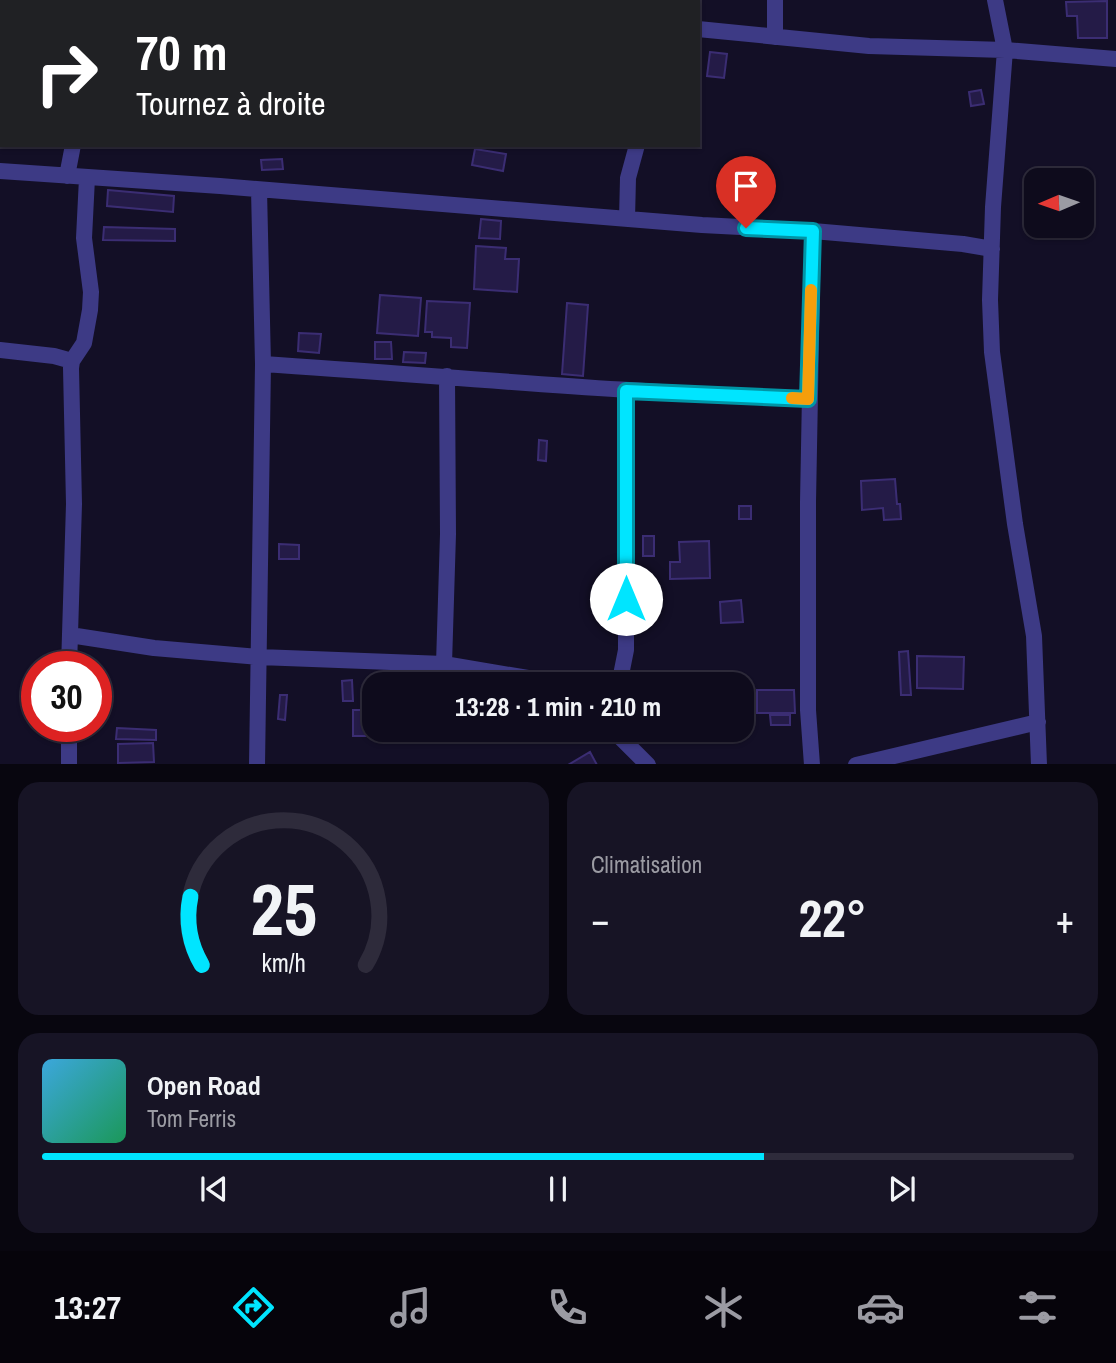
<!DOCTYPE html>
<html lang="fr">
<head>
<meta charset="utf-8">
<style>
	body { margin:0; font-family:"Archivo Narrow",sans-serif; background:#171425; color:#f1f3f6; height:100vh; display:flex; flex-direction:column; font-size:26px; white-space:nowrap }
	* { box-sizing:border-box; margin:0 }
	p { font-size:23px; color:#9b9ba3 }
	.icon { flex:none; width:38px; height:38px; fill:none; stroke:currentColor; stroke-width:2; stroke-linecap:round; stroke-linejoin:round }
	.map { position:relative; height:764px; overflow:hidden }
	.panel { display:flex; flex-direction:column; gap:18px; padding:18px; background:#08060f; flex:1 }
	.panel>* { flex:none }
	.top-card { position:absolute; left:0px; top:0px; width:700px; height:147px; box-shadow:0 2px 5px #0004,0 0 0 2px #2e2b3b; background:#202124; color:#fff; overflow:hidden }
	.needle { width:46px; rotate:268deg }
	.fabs { position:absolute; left:1024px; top:168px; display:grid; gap:14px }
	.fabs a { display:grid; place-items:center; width:70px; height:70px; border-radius:14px; background:#0e0b1c; box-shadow:0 2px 5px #0004,0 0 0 2px #2e2b3b; font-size:35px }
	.speed { position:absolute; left:21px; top:651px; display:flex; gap:14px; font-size:35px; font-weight:700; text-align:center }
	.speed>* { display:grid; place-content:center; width:91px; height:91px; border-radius:50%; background:#0e0b1c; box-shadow:0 2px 5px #0004,0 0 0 2px #2e2b3b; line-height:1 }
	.speed .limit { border:10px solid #d22; background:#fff; color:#111 }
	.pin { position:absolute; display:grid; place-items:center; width:60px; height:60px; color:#fff; margin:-72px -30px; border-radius:50% 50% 50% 0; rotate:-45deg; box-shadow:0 0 7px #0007 }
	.pin .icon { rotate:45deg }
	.me { position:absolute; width:77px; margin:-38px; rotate:0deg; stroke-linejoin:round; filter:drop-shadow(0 0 5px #0008) }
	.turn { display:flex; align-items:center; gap:24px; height:147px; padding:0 21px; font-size:32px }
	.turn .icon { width:91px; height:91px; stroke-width:2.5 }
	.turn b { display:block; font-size:49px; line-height:60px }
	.big { font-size:52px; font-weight:800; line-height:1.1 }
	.panel .card { flex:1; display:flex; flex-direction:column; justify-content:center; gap:10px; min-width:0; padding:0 24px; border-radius:21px; background:#171425 }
	.panel .dial { align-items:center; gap:0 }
	.dial svg { height:182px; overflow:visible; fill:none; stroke:#2e2b3b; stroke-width:7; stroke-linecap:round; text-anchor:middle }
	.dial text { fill:#f1f3f6; stroke:none }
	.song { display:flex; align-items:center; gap:21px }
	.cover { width:84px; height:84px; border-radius:10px; background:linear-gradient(135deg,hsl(200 70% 55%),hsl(150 70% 35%)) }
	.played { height:7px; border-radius:4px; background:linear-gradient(90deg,#00e5ff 70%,#2e2b3b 70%) }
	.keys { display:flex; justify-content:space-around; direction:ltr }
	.heat { display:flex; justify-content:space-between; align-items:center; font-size:38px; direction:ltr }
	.panel .tiles { flex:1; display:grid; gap:18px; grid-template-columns:1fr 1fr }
	.card:last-child { grid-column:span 2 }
	.trip { position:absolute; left:362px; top:672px; width:392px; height:70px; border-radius:21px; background:#0e0b1c; box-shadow:0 2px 5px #0004,0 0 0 2px #2e2b3b; font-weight:800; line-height:70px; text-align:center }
	.tabs { display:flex; height:112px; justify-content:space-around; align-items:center; background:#06040b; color:#9b9ba3 }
	.tabs .icon { width:49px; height:49px }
	.tabs .selected { color:#00e5ff }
	.tabs b { font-size:32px; color:#f1f3f6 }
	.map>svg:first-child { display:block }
</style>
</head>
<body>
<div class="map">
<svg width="1116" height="765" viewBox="0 0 1116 765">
	<rect width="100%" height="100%" fill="#130f26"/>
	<path fill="#241b47" stroke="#3b2d73" stroke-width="2" d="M1107,1v37h-29l-1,-22h-10l-1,-14z
		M710,52l17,2 -3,24 -17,-2z
		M981,90l3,14 -13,2 -2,-14z
		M475,149l31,5 -3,17 -31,-6z
		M282,159l1,10 -21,1 -1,-10z
		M108,190l66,6 -1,16 -66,-6z
		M481,219l20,2 -1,18 -21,-1z
		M104,227l71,2v12l-72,-1z
		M476,246l30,2 -1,11h14l-2,33 -43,-3z
		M380,295l41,3 -3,38 -41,-3z
		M427,301l43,2 -3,45 -16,-1v-9l-19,-1v-5h-7z
		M567,303l21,2 -5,71 -21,-2z
		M299,333l22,1 -2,19 -21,-2z
		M375,342h16l1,17h-17z
		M404,352l22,1 -1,10 -22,-1z
		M539,440l8,1 -1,20 -8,-1z
		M895,479l2,25h3l1,15 -17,1 -1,-12 -21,2 -1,-29z
		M739,506h12v13h-12z
		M643,536h11v20h-11z
		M709,541l1,37 -40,1v-17h10l-1,-20z
		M279,544l20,1v14h-20z
		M741,600l2,22 -22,1 -1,-21z
		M908,651l3,44h-10l-2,-43z
		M917,656l47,1 -1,32 -46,-1z
		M352,680l1,21h-10l-1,-20z
		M757,690h37l1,23h-38z
		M280,695h7l-2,25 -7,-1z
		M353,710h19v26h-19z
		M770,715h20v10h-19z
		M117,728l39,2v10l-40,-1z
		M153,743l1,19 -36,1v-19z
		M590,752l7,13h-29z"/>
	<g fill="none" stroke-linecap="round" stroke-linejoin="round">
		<path stroke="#3d3a85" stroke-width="16" d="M333,0l42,2
			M995,0l10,50 -12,157 -3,93 2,52 23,172 19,112 5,129
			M98,2l1,-2
			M698,29l171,17 136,4 111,9
			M775,37v-37
			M0,171l220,15 482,39 111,6 150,13 29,5
			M67,176l6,-31
			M259,190l4,174
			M627,219l1,-41 9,-33
			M0,350l54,6 18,5
			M70,635l84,13 105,9 185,7 120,20
			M444,664l4,-130 -1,-158
			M69,667l5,-163 -3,-136 1,-7 12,-18 6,-33 1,-18 -7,-54 3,-60
			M611,684l10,-9 5,-25v-259
			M613,730l35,35
			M69,765v-39
			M257,765l6,-401c182,12 363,29 545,35
			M812,765l-4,-55v-208l5,-271
			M856,765l182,-43"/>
	</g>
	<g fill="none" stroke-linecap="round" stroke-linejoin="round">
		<defs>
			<path id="route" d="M626,599v-208l182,8 5,-168 -67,-3"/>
		</defs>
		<use href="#route" stroke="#0095a6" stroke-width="18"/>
		<use href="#route" stroke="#00e5ff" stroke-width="12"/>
		<path stroke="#f59e0b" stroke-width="12" d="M792,398l16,1 3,-109"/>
	</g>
</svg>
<div class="fabs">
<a><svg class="needle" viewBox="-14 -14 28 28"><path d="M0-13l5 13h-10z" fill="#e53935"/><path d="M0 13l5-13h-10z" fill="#9b9ba3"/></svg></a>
</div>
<div class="speed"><div class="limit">30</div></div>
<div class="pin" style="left:746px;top:228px;background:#d93025"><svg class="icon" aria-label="arrive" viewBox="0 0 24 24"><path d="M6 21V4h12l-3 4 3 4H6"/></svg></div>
<svg class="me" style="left:626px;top:599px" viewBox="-20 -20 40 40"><circle r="19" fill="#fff"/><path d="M0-13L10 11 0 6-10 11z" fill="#00e5ff"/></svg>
<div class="trip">13:28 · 1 min · 210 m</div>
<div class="top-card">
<div class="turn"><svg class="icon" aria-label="right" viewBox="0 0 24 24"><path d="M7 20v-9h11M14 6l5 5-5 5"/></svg><div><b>70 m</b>Tournez à droite</div></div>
</div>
</div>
<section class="panel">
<div class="tiles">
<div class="card dial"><svg viewBox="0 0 100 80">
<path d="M14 69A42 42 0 1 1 86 69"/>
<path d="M14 69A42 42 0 0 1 9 39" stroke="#00e5ff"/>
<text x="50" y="56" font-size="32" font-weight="700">25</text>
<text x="50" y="72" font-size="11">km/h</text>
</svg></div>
<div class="card"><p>Climatisation</p>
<div class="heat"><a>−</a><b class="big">22°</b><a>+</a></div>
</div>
<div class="card">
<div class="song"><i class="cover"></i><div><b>Open Road</b><p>Tom Ferris</p></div></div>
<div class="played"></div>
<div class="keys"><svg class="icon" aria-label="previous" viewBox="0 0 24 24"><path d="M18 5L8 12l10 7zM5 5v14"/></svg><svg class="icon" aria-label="pause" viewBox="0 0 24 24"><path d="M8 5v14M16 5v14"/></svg><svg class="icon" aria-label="next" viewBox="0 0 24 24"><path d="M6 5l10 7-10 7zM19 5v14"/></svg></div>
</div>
</div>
</section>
<nav class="tabs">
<b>13:27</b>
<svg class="icon selected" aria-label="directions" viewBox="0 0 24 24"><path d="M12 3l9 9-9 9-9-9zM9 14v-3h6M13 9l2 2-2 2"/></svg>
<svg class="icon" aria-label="music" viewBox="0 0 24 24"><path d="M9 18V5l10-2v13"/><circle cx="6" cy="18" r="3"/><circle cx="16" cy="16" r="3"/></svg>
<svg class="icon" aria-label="phone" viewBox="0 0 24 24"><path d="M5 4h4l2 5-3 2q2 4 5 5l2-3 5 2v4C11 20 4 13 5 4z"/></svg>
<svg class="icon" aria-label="climate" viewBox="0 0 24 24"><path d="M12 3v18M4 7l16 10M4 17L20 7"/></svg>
<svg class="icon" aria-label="car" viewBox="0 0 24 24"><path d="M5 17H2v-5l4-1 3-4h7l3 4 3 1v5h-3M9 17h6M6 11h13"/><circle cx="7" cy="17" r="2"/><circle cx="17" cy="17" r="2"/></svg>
<svg class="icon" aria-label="filters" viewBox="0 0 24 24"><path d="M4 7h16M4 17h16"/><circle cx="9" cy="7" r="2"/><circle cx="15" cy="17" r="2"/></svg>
</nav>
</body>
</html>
